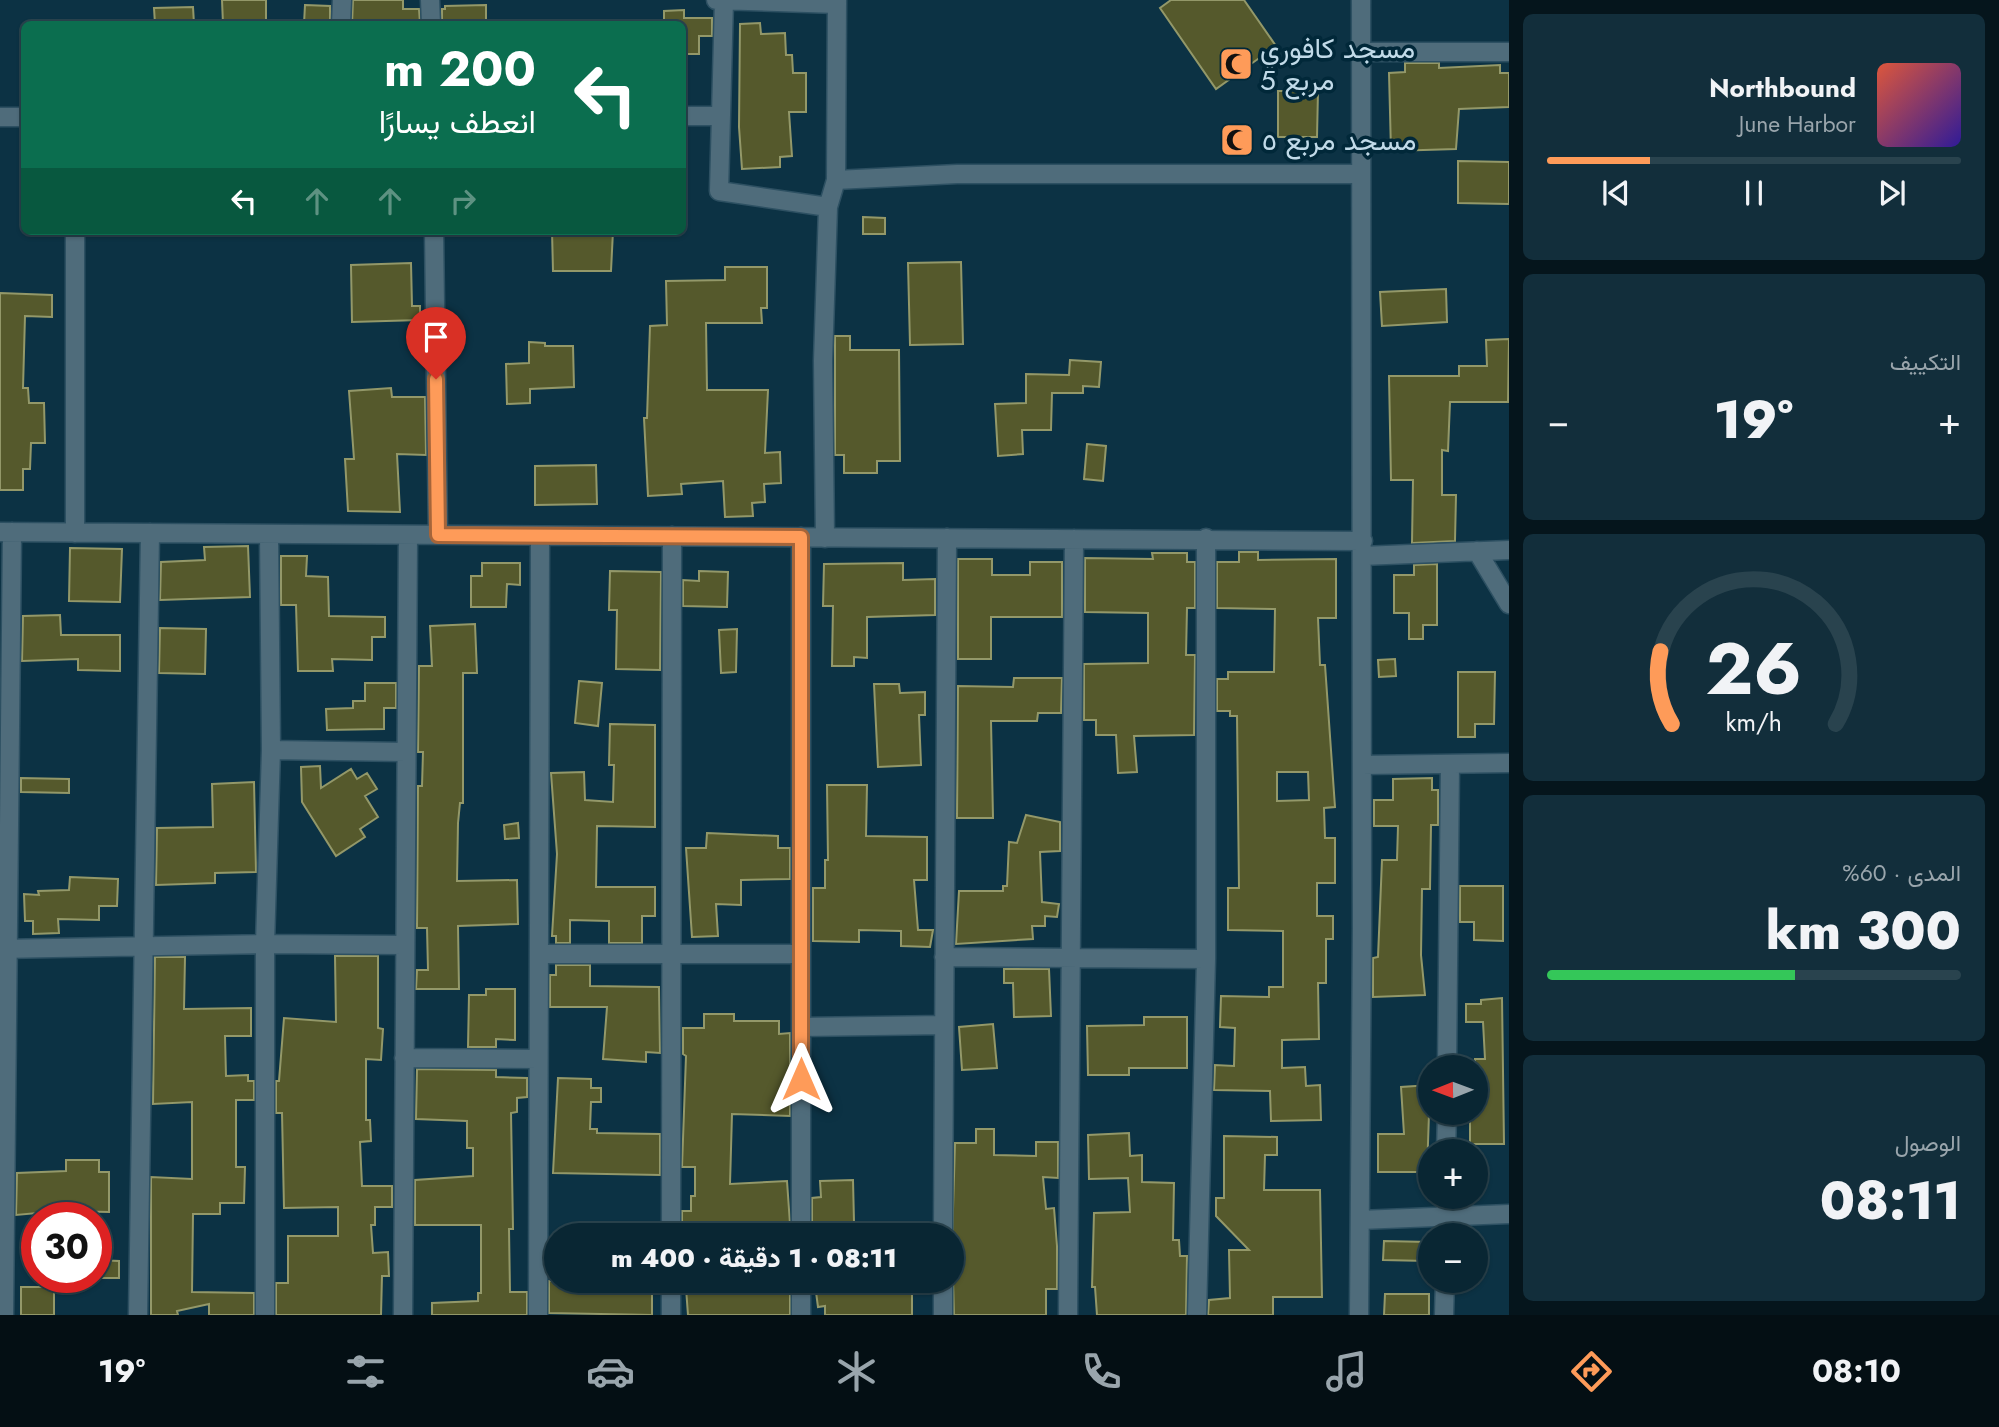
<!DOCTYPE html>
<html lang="ar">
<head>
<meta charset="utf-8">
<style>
	body { margin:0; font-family:Jost,Vazirmatn,sans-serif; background:#122e3b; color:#f1f3f6; direction:rtl; height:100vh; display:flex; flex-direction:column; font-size:26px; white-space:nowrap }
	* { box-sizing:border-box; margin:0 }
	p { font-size:23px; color:#99a5ac }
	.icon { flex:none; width:38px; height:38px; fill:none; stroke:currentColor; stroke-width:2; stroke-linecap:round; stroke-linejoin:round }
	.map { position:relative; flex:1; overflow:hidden; direction:ltr }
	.panel { display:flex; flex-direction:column; gap:14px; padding:14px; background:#05151c; width:490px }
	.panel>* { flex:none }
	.hud { position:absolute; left:21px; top:21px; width:665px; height:214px; border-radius:10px; box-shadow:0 2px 5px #0004,0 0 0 2px #29434e; direction:rtl; background:#0b6e4f; color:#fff; overflow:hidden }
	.needle { width:46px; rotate:269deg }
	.tools { position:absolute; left:1418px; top:1055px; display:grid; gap:14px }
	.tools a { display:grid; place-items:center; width:70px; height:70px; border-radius:50%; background:#092633; box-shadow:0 2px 5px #0004,0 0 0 2px #29434e; font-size:35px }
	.speed { position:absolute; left:21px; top:1202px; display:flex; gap:14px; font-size:35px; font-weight:700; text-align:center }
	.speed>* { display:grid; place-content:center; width:91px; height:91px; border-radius:50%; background:#092633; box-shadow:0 2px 5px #0004,0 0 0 2px #29434e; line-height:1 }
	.speed .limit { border:10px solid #d22; background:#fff; color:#111 }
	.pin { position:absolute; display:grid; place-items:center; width:60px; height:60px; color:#fff; margin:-72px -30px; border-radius:50% 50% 50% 0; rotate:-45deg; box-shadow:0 0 7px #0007 }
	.pin .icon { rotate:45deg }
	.me { position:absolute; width:77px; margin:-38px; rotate:0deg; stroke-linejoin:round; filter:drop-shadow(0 0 5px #0008) }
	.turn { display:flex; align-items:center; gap:24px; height:147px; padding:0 35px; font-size:32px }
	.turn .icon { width:91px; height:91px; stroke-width:2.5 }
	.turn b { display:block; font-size:49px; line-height:60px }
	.lanes { display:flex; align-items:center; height:66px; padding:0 35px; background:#0003; justify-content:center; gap:35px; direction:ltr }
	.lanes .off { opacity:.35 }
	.big { font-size:52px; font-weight:800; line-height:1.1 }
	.panel .tile { flex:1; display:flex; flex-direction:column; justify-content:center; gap:10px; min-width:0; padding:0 24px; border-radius:10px; background:#122e3b }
	.panel .dial { align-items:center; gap:0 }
	.dial svg { height:182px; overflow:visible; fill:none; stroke:#29434e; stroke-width:7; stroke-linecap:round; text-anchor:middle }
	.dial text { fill:#f1f3f6; stroke:none }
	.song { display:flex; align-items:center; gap:21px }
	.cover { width:84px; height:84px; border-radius:10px; background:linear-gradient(135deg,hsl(10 70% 55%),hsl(250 70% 35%)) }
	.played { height:7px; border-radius:4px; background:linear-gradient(90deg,#fe9b59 25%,#29434e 25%) }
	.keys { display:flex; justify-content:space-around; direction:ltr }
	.heat { display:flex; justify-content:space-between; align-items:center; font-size:38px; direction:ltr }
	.charge { height:10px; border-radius:5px; background:linear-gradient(90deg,#34c759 60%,#29434e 0) }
	.trip { position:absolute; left:544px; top:1223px; width:420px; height:70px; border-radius:35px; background:#092633; box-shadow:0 2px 5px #0004,0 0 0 2px #29434e; font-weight:800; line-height:70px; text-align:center; direction:rtl }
	.tabs { display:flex; height:112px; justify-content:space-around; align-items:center; background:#040f14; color:#99a5ac }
	.tabs .icon { width:49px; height:49px }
	.tabs .active { color:#fe9b59 }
	.tabs b { font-size:32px; color:#f1f3f6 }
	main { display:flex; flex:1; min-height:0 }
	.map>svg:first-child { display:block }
</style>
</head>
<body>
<main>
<section class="panel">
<div class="tile">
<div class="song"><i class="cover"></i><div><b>Northbound</b><p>June Harbor</p></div></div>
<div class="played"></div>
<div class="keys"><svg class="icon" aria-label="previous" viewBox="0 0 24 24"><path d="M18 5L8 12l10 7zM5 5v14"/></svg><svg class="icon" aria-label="pause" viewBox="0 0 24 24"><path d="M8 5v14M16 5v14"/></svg><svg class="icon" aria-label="next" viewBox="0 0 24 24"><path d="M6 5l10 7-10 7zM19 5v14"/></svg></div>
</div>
<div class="tile"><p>التكييف</p>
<div class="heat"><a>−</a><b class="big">19°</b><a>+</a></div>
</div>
<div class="tile dial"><svg viewBox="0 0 100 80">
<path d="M14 69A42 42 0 1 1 86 69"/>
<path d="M14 69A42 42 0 0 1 9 37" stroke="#fe9b59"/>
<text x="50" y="56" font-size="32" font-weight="700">26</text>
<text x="50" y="72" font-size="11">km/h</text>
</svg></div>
<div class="tile"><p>المدى · 60%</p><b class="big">300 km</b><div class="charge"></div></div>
<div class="tile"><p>الوصول</p><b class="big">08:11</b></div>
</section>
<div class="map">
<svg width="1509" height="1315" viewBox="0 0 1509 1315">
	<rect width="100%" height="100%" fill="#0c3244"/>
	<path fill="#55592c" stroke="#939869" stroke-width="2" fill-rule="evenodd" d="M222,0h44v24h-43z
		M353,0h50v9h16l1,15h-68z
		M1171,0h73l32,46 -60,43 -56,-81z
		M305,5l25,1v18h-26z
		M486,5v19h-44v-15h3v-3z
		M193,7l1,17h-39l-1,-16z
		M684,10v8h28v18h-13v18h-17v-30h-18v-13z
		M760,23l1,11 24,-1 1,22h6l1,18h13v39h-17l3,44 -12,1v10l-38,2 -3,-42 1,-103z
		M1405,63h34v5l61,-3v8h9v34l-50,2 -3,40 -65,2 -2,-78 16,-1z
		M1278,91h40l-1,46h-39z
		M1458,161l51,1v42l-51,-1z
		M863,217l22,1v16h-22z
		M552,231h61l-2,40h-58z
		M961,262l2,82 -53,1 -2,-82z
		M411,263l1,43h8v14l-68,2 -1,-57z
		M725,267h42v41h-6l1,15h-56l1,67h61l-3,63 15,-1 1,31 -17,1 1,18 -13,1 1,13 -28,1 -2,-36 -42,3 1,10 -34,2 -4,-78h3l3,-92 17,-1 -1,-44 59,-1z
		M1446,289l1,33 -65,4 -2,-34z
		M0,293l52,2v22l-27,-1 -2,72h5l1,15h15l1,40h-14l-1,26h-7v21h-23z
		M835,336h15v14h49l1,111h-23v12h-33v-18h-9z
		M1509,339l-1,63h-58l-2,49 -6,-1v45h14l-1,46 -43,2 1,-63h-22l-2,-104h70v-10h28l-1,-26z
		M529,342l16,1v3h28l1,41 -44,2v14l-23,1 -1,-40 23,-1z
		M1070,360l31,2 -2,25 -16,-1v7h-31l-1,37h-29l1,24 -25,2 -3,-52 31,-1v-29l43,1z
		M391,388l1,9h33l1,58 -29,-1 3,58 -52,-1 -3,-52h9l-5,-68z
		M1087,444l19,2 -3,35 -19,-2z
		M596,465l1,39 -62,1v-39z
		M248,546l2,51 -90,3 1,-38 44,-2 -1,-13z
		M70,548l52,1 -2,53 -51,-1z
		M1239,552h19v8l78,-1v59h-18l2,47h5l10,142 -11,1 1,30h10v45h-18v33h16v23h-7v44h-8l1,56 -37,1v28l23,-1 1,19 14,-1 1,35 -50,1 -1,-30 -56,-1 1,-25 19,1 1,-38 -15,-1 1,-31 48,1v-10h14v-56l-55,-1v-42h11l-2,-172h-7v-5h-13v-32h11v-7h46l1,-63 -58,-1v-46h22zM1277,772h31l1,28 -32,1z
		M1152,553h35v9h8v46h-8l-1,47h9l-1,80 -60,1 3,36 -19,1 -2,-38h-20v-15h-12v-56l64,-1v-50l-63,-1v-54l68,1z
		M281,556h26l-1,20 22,1 1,39 56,1v20h-13v23l-40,-1 1,12h-35l-2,-66h-15z
		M958,559h34v16h38v-13h32v55h-71v42h-33z
		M482,563h38v22l-13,-1 -1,23h-35v-31h11z
		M903,563v17l32,-1v36l-68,2v41l-13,-1v9h-22l1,-60h-10l1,-42z
		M1437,564v61h-14v14h-14v-26h-15v-38h20v-10z
		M610,571l51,1 -1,98 -44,-1 1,-59h-8z
		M699,571l29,1 -1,35 -44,-1v-26l16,1z
		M60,615l1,20h59v36l-42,-1v-11l-56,2 1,-45z
		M475,624l2,49h-14v130h-3l-2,20 -1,58 60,-1 1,44 -60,2 1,63h-43l1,-19h11l-1,-42h-10l1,-142h4l1,-34h-5l1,-86h13l-2,-40z
		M160,628l46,1 -1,45 -46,-1z
		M737,629l-1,43 -15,1 -2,-43z
		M1395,659l1,17 -17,1 -1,-17z
		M1458,672h37l-1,52h-19v13h-17z
		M1014,678h48l-1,35h-23l-1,8h-46l2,97h-36l1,-132 55,1z
		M579,681l23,2 -4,43 -23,-3z
		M365,683h31v25h-12v21l-57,1 -1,-21 27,-1v-7h12z
		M874,684h25l1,9 25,-1v23h-6l2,50 -43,2z
		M610,724l45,1v102l-58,-1 -1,61h59v29h-13v27h-33v-22l-39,-1v23h-14v-7h-4l5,-82 -6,-81 33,-1 1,28 28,2 1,-37h-5z
		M320,766l1,22 30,-19 6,10 10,-6 10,16 -12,7 13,21 -18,12 5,8 -29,19 -34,-54 -1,-35z
		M21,778l48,1v14l-48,-1z
		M1432,778v12h6v35h-7l-1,64h-8l-1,66 4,40 -52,2v-39l5,-1 4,-97h15l1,-34h-24v-26h19v-21z
		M254,782l2,90 -41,1v10l-59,2 1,-57 56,-1 -1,-43z
		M827,785h40l-1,51 61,1v43h-13l4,50h15l-3,17 -29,-1v-15l-42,-1v12l-46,-1v-53h12v-28h3z
		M1026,815l34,7v29l-20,1 2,50 17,2 -2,13 -12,-1v10h-13l1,13 -77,5 3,-53h44v-5h4l2,-44 8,1z
		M518,823l1,15 -14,1 -1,-14z
		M707,833l71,3v12h12v31l-49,1v25l-25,-1 2,32 -26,1 -6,-89h20z
		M70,877l48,2 -1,27h-18v14l-41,-1 1,14 -26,1v-13h-8l-1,-27 15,1 -1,-4 31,-1z
		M1460,886h43v55l-29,-1v-18h-14z
		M335,956h43v72l5,1 -2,31 -15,-1v61h4l1,21 -11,1 2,44h30v21h-17v18h-4l2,28 15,-1 1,24h-7l-1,39h-105v-32h12v-47h50v-29l-54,1 -2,-95h-6v-32h3l5,-63 52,4z
		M155,957h30l-1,52 67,-1v28h-26l1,40 22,-1v6h6v19h-18v67h9l-1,36h-24v11h-27l-1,78 62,1v22h-45v-11l-32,7 1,4h-27v-138l41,2v-77l-39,2z
		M556,965h34v21l69,1 1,66 -14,-1v10l-43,-3 4,-52h-57v-32h6z
		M1004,969h45l2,47 -37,1 -1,-34h-9z
		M486,989h29v51l-19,-1v8h-28l1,-52h17z
		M1502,998l2,146h-34v-31h5v-54h10l-2,-37h-17v-18h15v-4z
		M704,1014h30v7h45v13l11,-1v83l-58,-2 -2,70 57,-3 3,43 -65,2 1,10h-44v-25h9v-15h4v-29h-13l4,-111 -3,-2v-26h21z
		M1144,1017h43v51h-58v7h-41l-1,-49 57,-1z
		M993,1024l4,44 -35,2 -3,-43z
		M417,1069l79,1v7l31,1v19l-10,1v14l-6,1 2,116h-4l1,63h17v23h-95v-12l46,-2v-8h3v-68h-66v-45l58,-4v-28h-6v-27l-51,-2z
		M558,1078l33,1v9h10v14h-10l-1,27h7v4l63,1v41l-107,-2z
		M1430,1085l-3,87h-49v-38h26l-3,-47z
		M976,1129h18v26l42,1v-14h22v36l-15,-1 3,32 8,-1 3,38v43h-11v26h-92l-2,-72 3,-100h21z
		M1129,1133l1,23 12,-1v27l32,1 -1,57h6l1,16h7l-1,59h-89l-2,-28h-3l2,-74 36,-1 -2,-34 -39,1 -1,-44z
		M1224,1136l53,1v18h-12l-1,35h56l2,107h-49v18h-65l1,-15 21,-2 -1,-48h20l-33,-34v-18h8z
		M66,1160h33v12h10v40l-49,-1 -44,4 1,-42 49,-2z
		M853,1180l1,42 -42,2v-26l9,-1 -1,-16z
		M1384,1241l44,1 -1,19 -44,-1z
		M96,1260l23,1v17h-23z
		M549,1281h79l1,11h23v23l-103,-2z
		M730,1281h41l-1,12h20v22h-102l-2,-27 44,-2z
		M880,1281h32v34h-87v-9l-7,1 -2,-15 23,-4 1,5h34v-3h6z
		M21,1287h33v28h-33z
		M1385,1294h44v21h-45z"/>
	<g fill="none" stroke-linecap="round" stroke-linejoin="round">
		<defs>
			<path id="minor" d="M430,0l1,24
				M716,0l121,4
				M724,0l-5,191 109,16 8,-27 121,-6h404
				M341,24l1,-24
				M1362,52h147
				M682,116h39
				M0,117h24
				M836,180l1,-180
				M75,231v302
				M434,231l4,304
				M0,532l1363,9
				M801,537v699
				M825,538l-2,-177 5,-154
				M1477,551l32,53
				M1362,556l147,-6
				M271,750l134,2
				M1362,765l147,-2
				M0,949l265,-5 139,1
				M539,954h262
				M944,957l262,2
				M801,1027l143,-2
				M404,1058l134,1
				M1447,1068l3,-304
				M1446,1152l1,-39
				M1360,1220l149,-6
				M671,1236l1,-700
				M943,1236l4,-698
				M1445,1236l1,-39
				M4,1315l8,-783
				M138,1315l12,-782
				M265,1315v-371l6,-194 -2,-216
				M403,1315l5,-780
				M538,1315l2,-779
				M671,1315v-34
				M801,1315v-34
				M943,1315v-34
				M1068,1315l6,-776
				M1197,1315l9,-356v-421
				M1359,1315l3,-387 -1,-928
				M1444,1315l1,-34"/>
		</defs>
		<use href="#minor" stroke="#2d5062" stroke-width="21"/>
		<use href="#minor" stroke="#4f6c7b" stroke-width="18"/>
	</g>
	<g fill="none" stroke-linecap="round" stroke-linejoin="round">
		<defs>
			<path id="route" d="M436,379l2,156 363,2v542"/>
		</defs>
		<use href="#route" stroke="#a5653a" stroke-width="18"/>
		<use href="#route" stroke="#fe9b59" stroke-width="12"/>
	</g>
	<defs>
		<symbol id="mosque-square" viewBox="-11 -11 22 22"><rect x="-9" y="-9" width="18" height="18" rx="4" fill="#fe9b59" stroke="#012839"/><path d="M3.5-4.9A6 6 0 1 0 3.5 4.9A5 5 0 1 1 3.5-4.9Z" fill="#111"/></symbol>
	</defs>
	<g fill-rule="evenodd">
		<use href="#mosque-square" x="1217" y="45" width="38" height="38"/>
		<use href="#mosque-square" x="1218" y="121" width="38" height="38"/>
	</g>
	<g text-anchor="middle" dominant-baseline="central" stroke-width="7" stroke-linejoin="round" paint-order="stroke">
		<g font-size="28" fill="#c1dae8" stroke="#012839" text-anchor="start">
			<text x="1260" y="48">مسجد كافوري<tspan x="1260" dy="32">مربع 5</tspan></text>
			<text x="1262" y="140">مسجد مربع ٥</text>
		</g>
	</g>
</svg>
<div class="tools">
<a><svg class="needle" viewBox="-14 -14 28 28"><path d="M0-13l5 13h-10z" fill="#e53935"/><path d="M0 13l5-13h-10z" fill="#99a5ac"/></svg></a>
<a>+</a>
<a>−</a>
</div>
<div class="speed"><div class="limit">30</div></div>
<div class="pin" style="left:436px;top:379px;background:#d93025"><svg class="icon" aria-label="arrive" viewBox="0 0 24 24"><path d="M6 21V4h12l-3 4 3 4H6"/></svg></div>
<svg class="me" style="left:801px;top:1079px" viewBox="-20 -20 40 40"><path d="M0-17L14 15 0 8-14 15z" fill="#fe9b59" stroke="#fff" stroke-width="4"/></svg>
<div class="trip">08:11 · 1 دقيقة · 400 m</div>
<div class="hud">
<div class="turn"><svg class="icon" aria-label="left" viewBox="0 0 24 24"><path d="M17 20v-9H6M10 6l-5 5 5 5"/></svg><div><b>200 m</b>انعطف يسارًا</div></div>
<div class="lanes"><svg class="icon" aria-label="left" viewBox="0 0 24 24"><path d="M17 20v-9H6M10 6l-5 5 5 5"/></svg><svg class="icon off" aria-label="ahead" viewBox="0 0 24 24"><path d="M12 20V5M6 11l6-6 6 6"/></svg><svg class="icon off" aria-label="ahead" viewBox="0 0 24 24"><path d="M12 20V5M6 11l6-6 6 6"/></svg><svg class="icon off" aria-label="right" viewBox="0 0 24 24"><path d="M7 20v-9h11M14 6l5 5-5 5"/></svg></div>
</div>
</div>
</main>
<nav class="tabs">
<b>08:10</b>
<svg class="icon active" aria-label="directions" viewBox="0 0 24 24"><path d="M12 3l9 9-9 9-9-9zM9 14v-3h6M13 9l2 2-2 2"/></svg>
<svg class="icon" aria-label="music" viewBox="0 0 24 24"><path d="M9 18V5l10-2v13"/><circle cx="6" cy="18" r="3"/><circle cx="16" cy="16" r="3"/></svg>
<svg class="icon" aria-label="phone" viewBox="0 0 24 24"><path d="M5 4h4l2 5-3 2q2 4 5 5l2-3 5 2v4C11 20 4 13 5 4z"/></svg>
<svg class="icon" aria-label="climate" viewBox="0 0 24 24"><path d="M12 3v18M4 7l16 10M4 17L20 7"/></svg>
<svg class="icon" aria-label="car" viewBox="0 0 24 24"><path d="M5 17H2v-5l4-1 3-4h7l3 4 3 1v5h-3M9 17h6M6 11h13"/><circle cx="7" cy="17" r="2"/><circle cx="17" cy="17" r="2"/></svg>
<svg class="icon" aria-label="filters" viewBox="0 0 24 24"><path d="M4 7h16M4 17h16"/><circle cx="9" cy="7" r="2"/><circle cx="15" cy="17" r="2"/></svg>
<b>19°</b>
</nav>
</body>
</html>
